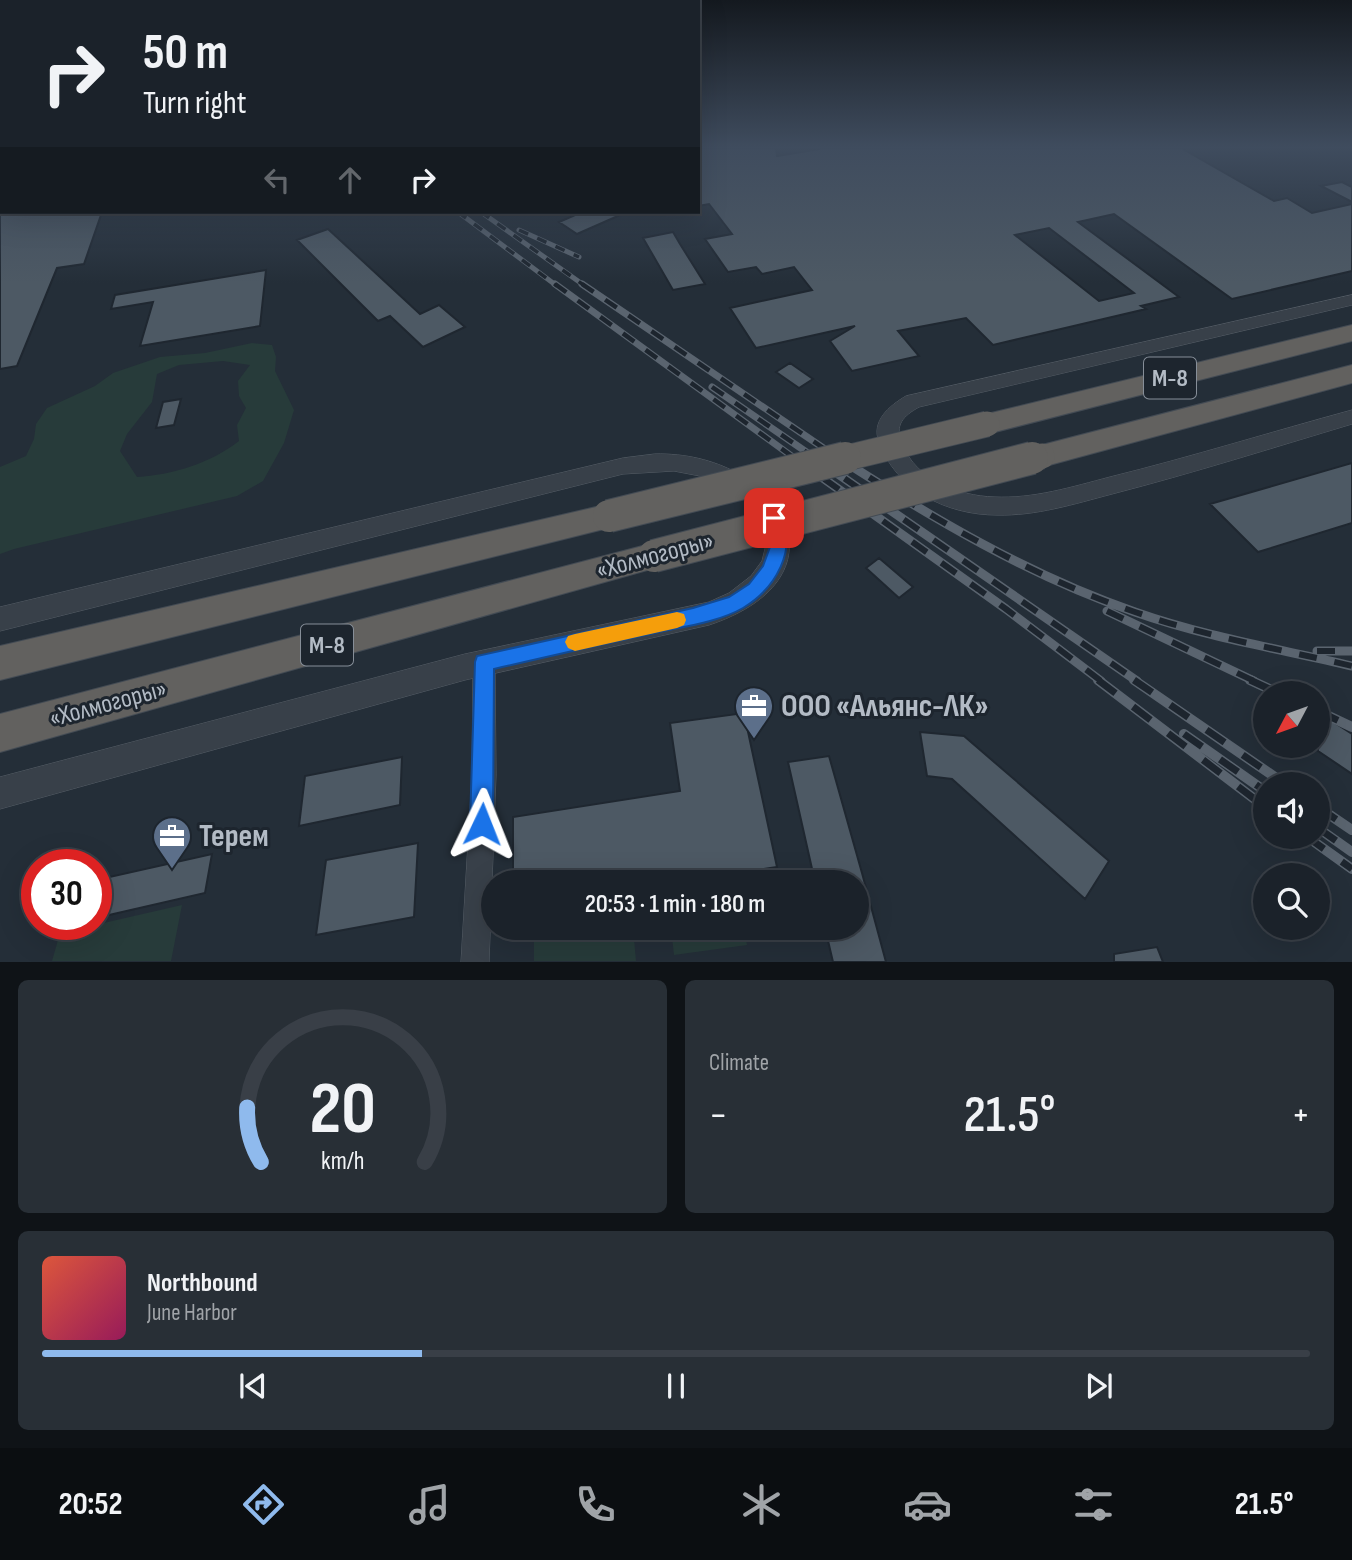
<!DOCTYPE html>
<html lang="en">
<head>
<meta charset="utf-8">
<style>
	body { margin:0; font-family:"Sofia Sans Condensed",sans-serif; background:#282f36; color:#f1f3f6; height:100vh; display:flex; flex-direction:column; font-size:26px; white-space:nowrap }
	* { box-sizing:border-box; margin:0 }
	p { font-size:23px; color:#a0a4a8 }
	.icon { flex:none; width:38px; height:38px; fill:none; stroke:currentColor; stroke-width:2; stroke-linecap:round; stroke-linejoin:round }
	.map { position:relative; height:962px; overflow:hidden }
	.details { display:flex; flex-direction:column; gap:18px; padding:18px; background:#0f1317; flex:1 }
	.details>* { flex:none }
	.hud { position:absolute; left:0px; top:0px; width:700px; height:214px; box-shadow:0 7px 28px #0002,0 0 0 2px #393f47; background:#1b222a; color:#f1f3f6; overflow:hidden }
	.needle { width:46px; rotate:229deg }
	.tools { position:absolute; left:1253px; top:681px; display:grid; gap:14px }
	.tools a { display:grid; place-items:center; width:77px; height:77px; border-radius:50%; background:#1b222a; box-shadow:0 7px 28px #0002,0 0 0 2px #393f47; font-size:35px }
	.speed { position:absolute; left:21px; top:849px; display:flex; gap:14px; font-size:35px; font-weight:700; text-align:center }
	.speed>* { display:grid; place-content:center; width:91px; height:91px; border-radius:50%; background:#1b222a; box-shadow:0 7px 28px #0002,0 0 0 2px #393f47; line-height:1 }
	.speed .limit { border:10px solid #d22; background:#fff; color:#111 }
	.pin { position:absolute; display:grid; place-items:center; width:60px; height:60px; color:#fff; margin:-30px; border-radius:14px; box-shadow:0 4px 10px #0006 }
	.me { position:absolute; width:77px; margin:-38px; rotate:2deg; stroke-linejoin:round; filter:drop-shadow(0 0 5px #0008) }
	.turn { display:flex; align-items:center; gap:24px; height:147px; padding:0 28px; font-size:32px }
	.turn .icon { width:91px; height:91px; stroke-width:2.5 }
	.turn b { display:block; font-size:49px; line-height:60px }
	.lanes { display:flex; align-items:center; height:66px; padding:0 28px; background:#0003; justify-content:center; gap:35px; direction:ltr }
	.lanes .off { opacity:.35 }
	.big { font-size:52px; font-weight:600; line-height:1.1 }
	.details .widget { flex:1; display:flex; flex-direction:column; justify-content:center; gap:10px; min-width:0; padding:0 24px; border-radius:10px; background:#282f36 }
	.details .dial { align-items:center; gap:0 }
	.dial svg { height:182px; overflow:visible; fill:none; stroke:#393f47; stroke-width:7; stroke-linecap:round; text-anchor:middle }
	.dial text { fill:#f1f3f6; stroke:none }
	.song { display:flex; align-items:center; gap:21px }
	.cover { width:84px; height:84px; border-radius:10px; background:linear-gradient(135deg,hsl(10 70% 55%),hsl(330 70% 35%)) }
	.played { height:7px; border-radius:4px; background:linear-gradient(90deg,#8fbaed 30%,#393f47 30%) }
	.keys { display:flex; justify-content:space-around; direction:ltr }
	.heat { display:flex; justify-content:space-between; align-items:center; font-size:38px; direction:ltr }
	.details .tiles { flex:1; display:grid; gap:18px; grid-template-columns:1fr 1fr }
	.widget:last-child { grid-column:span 2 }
	.trip { position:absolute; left:481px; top:870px; width:388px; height:70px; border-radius:35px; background:#1b222a; box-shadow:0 7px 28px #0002,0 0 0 2px #393f47; font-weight:600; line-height:70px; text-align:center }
	.tabs { display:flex; height:112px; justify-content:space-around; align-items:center; background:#0b0e11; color:#a0a4a8 }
	.tabs .icon { width:49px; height:49px }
	.tabs .on { color:#8fbaed }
	.tabs b { font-size:32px; color:#f1f3f6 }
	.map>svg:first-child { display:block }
</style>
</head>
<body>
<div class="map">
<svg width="1352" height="962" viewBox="0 0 1352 962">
	<rect width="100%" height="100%" fill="#242e38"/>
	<path fill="#273b3a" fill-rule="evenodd" d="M252,343l20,2 4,12 -1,14 19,39 -10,33 -21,38 -26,15 -223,53 -14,5v-87l26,-11 8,-17 2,-15 11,-16 48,-22 18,-13 47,-16 45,-4zM223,361l27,4 -12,16 1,15 7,12 -9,17 2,16c-28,22 -67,34 -102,36l-17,-26 7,-17 25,-32 5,-28 22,-9z
		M182,905l-11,56h-119l8,-28z
		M534,928h99l3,33h-102z
		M671,928h73l3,17 -73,10z"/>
	<path fill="#4d5964" stroke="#1f2730" stroke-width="2" fill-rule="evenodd" d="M698,148h78l1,8 48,-8h356l93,53 13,-3 25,15 40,-9v67l-120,28 -118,-85 -36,8 101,75 -38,9 5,3 -153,36 -27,-27 -68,13 21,25 -67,15 -22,-30 25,-15 -99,22 -26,-40 82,-18 -18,-23 -32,7 -6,-7 -28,5 -23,-33 27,-5 -23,-30 -11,2zM1049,228l85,65 -35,8 -84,-66z
		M1342,182l10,5v15l-31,-16z
		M0,212h102l-18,52 -27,4 -40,98 -17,3z
		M582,212h45l-50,22 -18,-12z
		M328,229l92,85 19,-9 26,22 -42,20 -33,-31 -12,5 -81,-81z
		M673,232l7,12 25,40 -32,6 -30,-52z
		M266,270l-6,56 -120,20 13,-44 -42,7 4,-14z
		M790,363l23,16 -14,9 -23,-16z
		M181,399l-7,26 -18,3 7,-26z
		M1352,463v60l-94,29 -48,-48z
		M879,558l34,29 -14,11 -33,-30z
		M1318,712l34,22v40l-34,-23z
		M744,713l33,154 -95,15h-169v-65l167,-26 -10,-68z
		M920,732l44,4 145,125 -24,38 -133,-120 -25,-3z
		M829,756l33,117 24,89h-53l-8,-34h33v-46h-43l-27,-120z
		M402,757l-2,48 -101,21 6,-50z
		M418,843l-4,74 -98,18 10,-75z
		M212,854l-7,39 -109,25v-38z
		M1157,947l6,15h-49v-8z"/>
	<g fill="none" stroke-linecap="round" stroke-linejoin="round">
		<defs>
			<path id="minor" d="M484,652l8,3 3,7 1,113 -7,187h-28l11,-187 1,-113 3,-7z"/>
			<path id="tertiary" d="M1352,295v10l-433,102c-16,9 -25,18 -17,37 14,36 57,52 92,53 39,2 78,-10 116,-20 81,-20 161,-45 242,-67v14c-80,24 -159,49 -240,70 -38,10 -76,22 -115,21 -50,0 -101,-25 -118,-73 -8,-21 10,-36 27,-46z
				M655,454c124,-3 201,122 54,171l-244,55 -465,129v-32l465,-123 244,-52 20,-9 22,-17 11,-15 4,-16 -2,-19 -6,-12 -15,-16 -21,-13 -22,-9 -26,-5 -51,3 -623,157v-24l623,-149z"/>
			<path id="trunk" d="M1352,325v16l-365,93 -10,-3 -4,-7 4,-7 10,-3z
				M1352,365v18l-310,84 -10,-4 -4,-7 4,-7 10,-4z
				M609,504l11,3 4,9 -4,9 -620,155v-34z
				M654,543l11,4 5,9 -5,9 -665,187v-38z"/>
		</defs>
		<use href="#minor" stroke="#565e67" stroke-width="1"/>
		<use href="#tertiary" stroke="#565e67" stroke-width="1"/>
		<use href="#trunk" stroke="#434b54" stroke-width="2"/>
		<use href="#minor" fill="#384049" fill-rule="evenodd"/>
		<use href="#tertiary" fill="#384049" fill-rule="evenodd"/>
		<use href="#trunk" fill="#62615f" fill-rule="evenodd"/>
		<defs>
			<path id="rail-far3" d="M458,212l99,74
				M481,212l104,74
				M519,230l60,27"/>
			<path id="rail-far2" d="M555,284l242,176
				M582,284l259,176
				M712,387l106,73"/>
			<path id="rail-far1" d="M795,458l211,151 95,72
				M815,458l322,223
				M839,458c93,60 191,118 296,154 71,25 145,37 217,54
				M1107,611l147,70
				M1317,651h35"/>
			<path id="rail" d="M1098,680l167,127
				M1134,680l151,104
				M1250,680l28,13
				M1318,711l34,16
				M1184,734l81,57
				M1318,807l34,23
				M1318,828l34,24
				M1306,836l46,33"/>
		</defs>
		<use href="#rail-far3" stroke="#5a646f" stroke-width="5"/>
		<use href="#rail-far2" stroke="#5a646f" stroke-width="7"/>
		<use href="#rail-far1" stroke="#5a646f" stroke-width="9"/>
		<use href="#rail" stroke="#5a646f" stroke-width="10"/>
		<use href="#rail-far3" stroke="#1d252e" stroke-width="3.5" stroke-dasharray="10" stroke-linecap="butt"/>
		<use href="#rail-far2" stroke="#1d252e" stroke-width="4.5" stroke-dasharray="14" stroke-linecap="butt"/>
		<use href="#rail-far1" stroke="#1d252e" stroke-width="6" stroke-dasharray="18" stroke-linecap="butt"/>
		<use href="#rail" stroke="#1d252e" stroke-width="7" stroke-dasharray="22" stroke-linecap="butt"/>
		<defs>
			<path id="trunk-bridge-far1" d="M838,460l149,-36
				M1026,460l16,-4"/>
			<path id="trunk-bridge" d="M609,516l236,-58
				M654,556l378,-98"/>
		</defs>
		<use href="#trunk-bridge-far1" stroke="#434b54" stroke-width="27" stroke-linecap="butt"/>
		<use href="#trunk-bridge" stroke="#434b54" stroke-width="34" stroke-linecap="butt"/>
		<use href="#trunk-bridge-far1" stroke="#62615f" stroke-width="25"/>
		<use href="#trunk-bridge" stroke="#62615f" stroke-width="32"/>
	</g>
	<linearGradient id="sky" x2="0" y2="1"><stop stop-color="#14191f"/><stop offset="0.52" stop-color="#3f4c5e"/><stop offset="1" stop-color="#3f4c5e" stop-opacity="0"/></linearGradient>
	<rect width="1352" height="283" fill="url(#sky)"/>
	<path fill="#1a73e8" stroke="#114b97" stroke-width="2" d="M774,511l6,2c19,36 -5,76 -37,95 -26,15 -63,19 -93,26 -52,11 -104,23 -156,35l-1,155 -3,8 -8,3 -8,-3 -4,-8 5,-162 2,-6 216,-48 36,-11 20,-13 14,-18 7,-19 -4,-29 2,-5z"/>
	<path fill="#f59e0b" d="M677,612l7,2 2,6 -2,5 -7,3 -102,23 -7,-3 -3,-6 3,-6 7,-2z"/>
	<defs>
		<symbol id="office-pin" viewBox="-11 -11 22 30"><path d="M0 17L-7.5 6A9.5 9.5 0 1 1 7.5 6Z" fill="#5c6f8a" stroke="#1d252e"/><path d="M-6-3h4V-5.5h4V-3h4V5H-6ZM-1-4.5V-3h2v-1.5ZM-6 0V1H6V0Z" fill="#fff"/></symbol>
	</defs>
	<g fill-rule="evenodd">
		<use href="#office-pin" x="732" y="684" width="44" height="60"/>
		<use href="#office-pin" x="150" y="814" width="44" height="60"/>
	</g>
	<g text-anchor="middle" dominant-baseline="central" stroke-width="6" stroke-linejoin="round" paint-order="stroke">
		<g fill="#1d252e" stroke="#868e98" stroke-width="2">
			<rect x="1144" y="357.5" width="52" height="41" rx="5"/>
			<rect x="301" y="624.5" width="52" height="41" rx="5"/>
		</g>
		<g font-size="24" font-weight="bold" fill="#b3bbc5">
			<text x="1170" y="378">М-8</text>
			<text x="327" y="645">М-8</text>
		</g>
		<g font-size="26" fill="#b3bbc5" stroke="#1d252e">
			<text transform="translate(655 556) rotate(-15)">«Холмогоры»</text>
			<text transform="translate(108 704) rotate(-15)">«Холмогоры»</text>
		</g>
		<g font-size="32" font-weight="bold" fill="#b3bbc5" stroke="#1d252e" text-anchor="start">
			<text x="781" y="706">ООО «Альянс-ЛК»</text>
			<text x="199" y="836">Терем</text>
		</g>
	</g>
</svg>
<div class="tools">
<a><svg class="needle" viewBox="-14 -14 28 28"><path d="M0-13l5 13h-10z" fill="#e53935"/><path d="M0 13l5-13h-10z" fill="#a0a4a8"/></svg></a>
<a><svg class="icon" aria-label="sound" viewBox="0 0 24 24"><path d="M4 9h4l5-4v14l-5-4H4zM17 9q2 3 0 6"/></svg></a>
<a><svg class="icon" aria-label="search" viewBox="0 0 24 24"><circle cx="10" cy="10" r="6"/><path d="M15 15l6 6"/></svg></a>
</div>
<div class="speed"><div class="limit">30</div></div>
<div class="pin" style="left:774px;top:518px;background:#d93025"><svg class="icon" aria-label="arrive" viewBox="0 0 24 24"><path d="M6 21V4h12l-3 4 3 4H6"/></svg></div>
<svg class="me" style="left:482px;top:824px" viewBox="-20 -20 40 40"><path d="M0-17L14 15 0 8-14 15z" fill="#1a73e8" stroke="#fff" stroke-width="4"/></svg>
<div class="trip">20:53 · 1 min · 180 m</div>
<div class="hud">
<div class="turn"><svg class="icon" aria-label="right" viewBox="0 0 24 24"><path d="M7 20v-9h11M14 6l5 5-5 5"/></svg><div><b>50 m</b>Turn right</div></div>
<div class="lanes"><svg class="icon off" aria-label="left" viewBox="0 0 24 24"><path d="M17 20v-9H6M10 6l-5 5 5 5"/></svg><svg class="icon off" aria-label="ahead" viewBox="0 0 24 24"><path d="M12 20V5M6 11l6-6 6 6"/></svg><svg class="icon" aria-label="right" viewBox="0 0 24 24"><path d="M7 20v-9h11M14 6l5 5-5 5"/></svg></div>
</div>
</div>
<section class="details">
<div class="tiles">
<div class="widget dial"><svg viewBox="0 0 100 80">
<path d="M14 69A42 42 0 1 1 86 69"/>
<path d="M14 69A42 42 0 0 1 8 45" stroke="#8fbaed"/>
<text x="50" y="56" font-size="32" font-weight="700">20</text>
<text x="50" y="72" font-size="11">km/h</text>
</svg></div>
<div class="widget"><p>Climate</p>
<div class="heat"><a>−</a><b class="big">21.5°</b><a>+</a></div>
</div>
<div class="widget">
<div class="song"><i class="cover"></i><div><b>Northbound</b><p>June Harbor</p></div></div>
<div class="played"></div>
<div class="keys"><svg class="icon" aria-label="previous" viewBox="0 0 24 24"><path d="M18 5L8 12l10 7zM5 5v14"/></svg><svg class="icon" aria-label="pause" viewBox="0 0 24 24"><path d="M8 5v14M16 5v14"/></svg><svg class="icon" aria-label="next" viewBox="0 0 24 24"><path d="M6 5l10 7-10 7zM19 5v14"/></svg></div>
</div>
</div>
</section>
<nav class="tabs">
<b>20:52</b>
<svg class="icon on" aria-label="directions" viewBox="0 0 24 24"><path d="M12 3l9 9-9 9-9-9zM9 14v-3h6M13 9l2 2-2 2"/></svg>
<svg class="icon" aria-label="music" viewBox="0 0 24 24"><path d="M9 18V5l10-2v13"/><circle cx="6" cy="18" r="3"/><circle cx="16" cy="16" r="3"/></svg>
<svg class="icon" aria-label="phone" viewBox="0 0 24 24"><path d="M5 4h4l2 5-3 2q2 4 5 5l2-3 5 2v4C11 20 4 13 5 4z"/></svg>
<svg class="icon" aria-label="climate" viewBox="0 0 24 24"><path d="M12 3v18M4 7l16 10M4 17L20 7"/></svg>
<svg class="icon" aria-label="car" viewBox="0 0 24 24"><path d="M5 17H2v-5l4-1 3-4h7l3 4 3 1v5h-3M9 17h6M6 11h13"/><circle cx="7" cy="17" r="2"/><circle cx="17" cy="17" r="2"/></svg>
<svg class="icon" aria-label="filters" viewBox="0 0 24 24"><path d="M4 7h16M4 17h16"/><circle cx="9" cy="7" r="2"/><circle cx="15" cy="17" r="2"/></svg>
<b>21.5°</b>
</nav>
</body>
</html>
